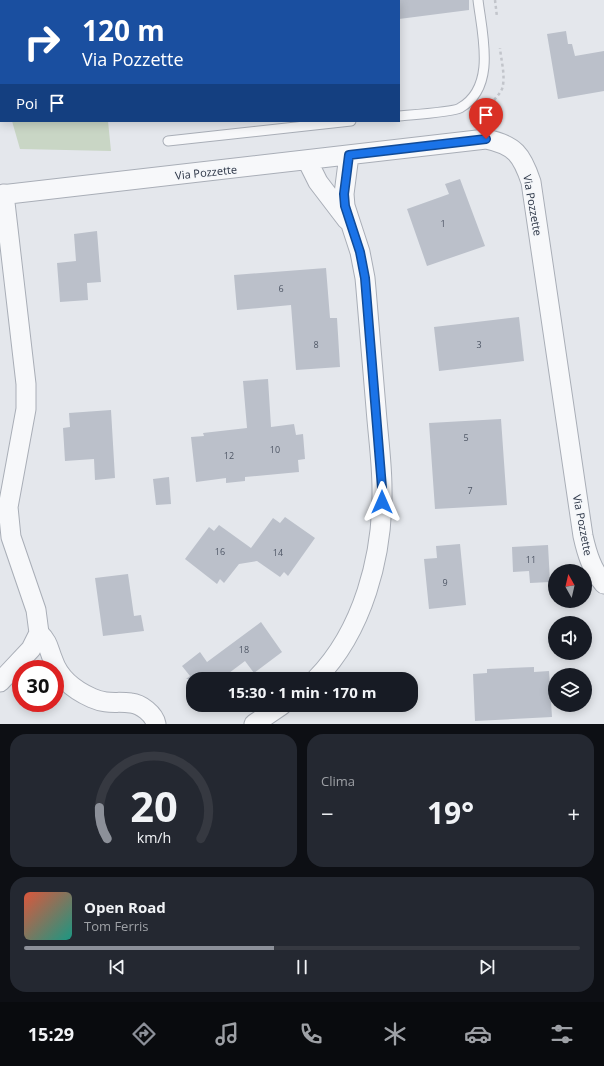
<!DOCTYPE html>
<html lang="it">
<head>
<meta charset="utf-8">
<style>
	body { margin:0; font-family:"Open Sans",sans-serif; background:#242831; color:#f1f3f6; height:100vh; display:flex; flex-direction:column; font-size:15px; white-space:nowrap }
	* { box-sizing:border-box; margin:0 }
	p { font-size:13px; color:#9ea1a6 }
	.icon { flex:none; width:22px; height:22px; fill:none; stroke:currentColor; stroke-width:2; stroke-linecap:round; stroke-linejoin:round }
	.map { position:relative; height:724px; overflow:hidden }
	.panel { display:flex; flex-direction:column; gap:10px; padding:10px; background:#0d0f14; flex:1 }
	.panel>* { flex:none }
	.top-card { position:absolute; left:0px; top:0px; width:400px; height:122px; box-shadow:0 2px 10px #0003; background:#1a4fa0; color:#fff; overflow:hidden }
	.needle { width:26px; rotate:352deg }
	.tools { position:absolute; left:548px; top:564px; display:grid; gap:8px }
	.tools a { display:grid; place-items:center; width:44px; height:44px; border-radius:50%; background:#171b24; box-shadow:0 2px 10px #0003; font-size:20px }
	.speed { position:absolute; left:12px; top:660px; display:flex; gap:8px; font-size:20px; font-weight:700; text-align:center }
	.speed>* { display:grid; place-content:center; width:52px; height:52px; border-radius:50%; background:#171b24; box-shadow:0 2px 10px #0003; line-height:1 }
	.speed .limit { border:6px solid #d22; background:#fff; color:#111 }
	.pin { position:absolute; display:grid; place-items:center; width:34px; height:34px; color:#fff; margin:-41px -17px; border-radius:50% 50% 50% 0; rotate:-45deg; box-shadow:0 0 4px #0007 }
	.pin .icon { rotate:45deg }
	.me { position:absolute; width:44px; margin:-22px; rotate:0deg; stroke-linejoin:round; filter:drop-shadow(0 0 3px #0008) }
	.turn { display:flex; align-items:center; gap:14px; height:84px; padding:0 16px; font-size:18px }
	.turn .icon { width:52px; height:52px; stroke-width:2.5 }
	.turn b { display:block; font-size:28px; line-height:34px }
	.then { display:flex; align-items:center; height:38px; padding:0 16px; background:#0003; gap:8px; font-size:15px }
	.big { font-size:30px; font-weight:700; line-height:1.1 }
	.panel .card { flex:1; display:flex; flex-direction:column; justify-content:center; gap:6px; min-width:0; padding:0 14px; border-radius:16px; background:#242831 }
	.panel .dial { align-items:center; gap:0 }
	.dial svg { height:104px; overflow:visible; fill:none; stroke:#363941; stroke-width:7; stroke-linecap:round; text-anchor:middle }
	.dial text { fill:#f1f3f6; stroke:none }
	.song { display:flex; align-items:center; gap:12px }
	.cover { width:48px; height:48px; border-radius:6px; background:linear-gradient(135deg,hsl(10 70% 55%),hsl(170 70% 35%)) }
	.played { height:4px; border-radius:2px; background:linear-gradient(90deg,#8c9099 45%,#363941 45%) }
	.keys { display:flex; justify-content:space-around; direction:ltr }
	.heat { display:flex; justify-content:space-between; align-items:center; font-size:22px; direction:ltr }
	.panel .tiles { flex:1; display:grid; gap:10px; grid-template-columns:1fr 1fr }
	.card:last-child { grid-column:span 2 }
	.trip { position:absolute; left:186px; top:672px; width:232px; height:40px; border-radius:16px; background:#171b24; box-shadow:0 2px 10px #0003; font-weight:700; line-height:40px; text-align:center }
	.tab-bar { display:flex; height:64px; justify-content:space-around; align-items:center; background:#090b0e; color:#9ea1a6 }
	.tab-bar .icon { width:28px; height:28px }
	.tab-bar .selected { color:#8c9099 }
	.tab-bar b { font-size:18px; color:#f1f3f6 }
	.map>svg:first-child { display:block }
</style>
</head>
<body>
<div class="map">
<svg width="604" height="724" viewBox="0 0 604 724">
	<rect width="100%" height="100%" fill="#e4e7ec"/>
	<path fill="#c9d6c5" d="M0,0h97v1h-96v86z
		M12,121h96l3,30 -91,-2z"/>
	<path fill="#bbc0ca" d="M399,0h70v10l-70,9z
		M566,31l2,13h4l3,12 29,-5v40l-46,8 -11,-65z
		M460,179l25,67 -58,20 -20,-57 42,-15 -4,-10z
		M97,231l4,51 -14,1 1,17 -28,2 -3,-39 19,-2 -2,-27z
		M326,268l4,50h7l3,49 -44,3 -5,-65 -54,5 -3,-35z
		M519,317l5,44 -85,10 -5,-44z
		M268,379l3,48 23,-3 2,11 7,-1 2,25 -7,1 1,12 -54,5v4l-19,2v-5l-30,4 -5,-45 13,-1 -1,-3 44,-5 -4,-47z
		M111,410l4,68 -20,2 -1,-21 -29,2 -2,-33 7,-1 -1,-14z
		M501,419l6,86 -72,4 -6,-86z
		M169,477l2,27 -15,1 -3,-26z
		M285,517l30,21 -27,38 -4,-4 -4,5 -23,-16 -18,3 -15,19 -4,-4 -3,5 -32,-25 24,-32 5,4 5,-6 32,23 22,-30 7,5z
		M460,544l6,61 -37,4 -5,-50 13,-1 -1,-12z
		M548,545l2,37 -20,1 -1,-12 -16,1 -1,-25z
		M128,574l6,42 7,-1 3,16 -41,5 -8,-58z
		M261,622l21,30 -28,21 -9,-12 -24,18h-35l4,-3 -8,-10 18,-14 7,10z
		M534,667v5l15,-1 3,46 -77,4 -2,-47 14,-1v-4z"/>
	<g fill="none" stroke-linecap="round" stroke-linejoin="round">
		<defs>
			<path id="service" d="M399,116c10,-1 55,-4 61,-8 37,-21 22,-74 18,-108
				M168,141l183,-20"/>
			<path id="minor" d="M307,160l11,22 29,38
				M0,195l486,-56c29,6 36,16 45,43l52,354c4,18 9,34 21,48
				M39,633c10,10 9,15 14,27 6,18 21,30 39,38 16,7 24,3 39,5 10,1 23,11 25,21
				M316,679c47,-48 67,-123 66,-190 0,-27 -4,-54 -6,-81 -4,-44 -7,-87 -11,-130l-5,-26 -15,-46 -1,-12 5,-39
				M0,682l31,-33 8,-16 -3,-23 -25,-73 -3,-30 18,-98v-25l-22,-190
				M254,724l28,-19"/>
		</defs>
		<use href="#service" stroke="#a9aeb7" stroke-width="11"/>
		<use href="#minor" stroke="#a9aeb7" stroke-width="21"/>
		<path stroke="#c2c5cb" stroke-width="2.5" stroke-dasharray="3 3" stroke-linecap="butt" d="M495,0l2,17
			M484,121c0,-15 12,-20 18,-32 4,-12 -1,-29 -2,-41"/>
		<use href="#service" stroke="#f7f8fa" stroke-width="9"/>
		<use href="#minor" stroke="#f7f8fa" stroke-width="19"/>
	</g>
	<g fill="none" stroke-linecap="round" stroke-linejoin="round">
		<defs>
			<path id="route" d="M382,502v-14l-17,-210 -5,-26 -15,-46 -1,-12 5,-39 137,-16"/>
		</defs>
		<use href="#route" stroke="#114b97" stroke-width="10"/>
		<use href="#route" stroke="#1a73e8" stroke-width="7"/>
	</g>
	<g text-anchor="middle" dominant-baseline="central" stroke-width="3" stroke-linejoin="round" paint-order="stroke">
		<g font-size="9" fill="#4f5766">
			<text x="443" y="223">1</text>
			<text x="281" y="288">6</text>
			<text x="316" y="344">8</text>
			<text x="479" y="344">3</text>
			<text x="466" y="437">5</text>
			<text x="275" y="449">10</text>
			<text x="229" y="455">12</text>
			<text x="470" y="490">7</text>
			<text x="220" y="551">16</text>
			<text x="278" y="552">14</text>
			<text x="531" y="559">11</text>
			<text x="445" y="582">9</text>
			<text x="244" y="649">18</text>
		</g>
		<g font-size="11" fill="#2b3445" stroke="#f4f6f9">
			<text transform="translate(206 172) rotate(-6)">Via Pozzette</text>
			<text transform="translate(533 205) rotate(80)">Via Pozzette</text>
			<text transform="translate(583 525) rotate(79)">Via Pozzette</text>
		</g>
	</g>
</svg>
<div class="tools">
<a><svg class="needle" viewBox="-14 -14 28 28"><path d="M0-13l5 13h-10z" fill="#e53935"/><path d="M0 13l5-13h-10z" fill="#9ea1a6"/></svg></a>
<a><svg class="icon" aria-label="sound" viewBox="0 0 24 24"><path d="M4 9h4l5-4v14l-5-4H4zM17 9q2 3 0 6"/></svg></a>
<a><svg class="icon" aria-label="layers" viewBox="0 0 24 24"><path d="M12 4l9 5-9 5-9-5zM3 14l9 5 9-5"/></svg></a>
</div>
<div class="speed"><div class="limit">30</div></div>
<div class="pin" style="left:486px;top:139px;background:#d93025"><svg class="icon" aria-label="arrive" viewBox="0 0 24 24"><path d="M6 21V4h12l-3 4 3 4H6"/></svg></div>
<svg class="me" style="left:382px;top:502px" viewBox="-20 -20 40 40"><path d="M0-17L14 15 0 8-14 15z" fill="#1a73e8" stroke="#fff" stroke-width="4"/></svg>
<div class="trip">15:30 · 1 min · 170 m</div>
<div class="top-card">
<div class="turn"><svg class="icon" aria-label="right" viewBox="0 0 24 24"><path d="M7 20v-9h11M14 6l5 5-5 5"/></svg><div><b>120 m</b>Via Pozzette</div></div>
<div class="then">Poi<svg class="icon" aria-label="arrive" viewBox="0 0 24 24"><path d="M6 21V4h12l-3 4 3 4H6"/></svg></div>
</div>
</div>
<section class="panel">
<div class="tiles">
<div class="card dial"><svg viewBox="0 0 100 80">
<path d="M14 69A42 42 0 1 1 86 69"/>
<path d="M14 69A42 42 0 0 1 8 45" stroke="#8c9099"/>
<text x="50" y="56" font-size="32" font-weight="700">20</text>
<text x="50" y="72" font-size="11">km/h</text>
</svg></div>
<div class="card"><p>Clima</p>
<div class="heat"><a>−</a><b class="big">19°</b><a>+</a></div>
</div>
<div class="card">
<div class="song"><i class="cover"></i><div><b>Open Road</b><p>Tom Ferris</p></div></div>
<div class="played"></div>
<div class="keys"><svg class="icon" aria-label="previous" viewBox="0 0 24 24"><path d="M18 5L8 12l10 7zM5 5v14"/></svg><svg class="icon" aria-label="pause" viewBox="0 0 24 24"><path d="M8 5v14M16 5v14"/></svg><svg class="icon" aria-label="next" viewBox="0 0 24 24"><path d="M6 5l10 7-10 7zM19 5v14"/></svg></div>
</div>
</div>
</section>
<nav class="tab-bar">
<b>15:29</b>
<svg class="icon selected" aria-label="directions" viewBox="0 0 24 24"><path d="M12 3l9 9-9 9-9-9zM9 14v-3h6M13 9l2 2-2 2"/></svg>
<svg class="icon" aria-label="music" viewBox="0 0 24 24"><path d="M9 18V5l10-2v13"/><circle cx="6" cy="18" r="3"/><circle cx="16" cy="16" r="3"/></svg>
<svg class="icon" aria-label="phone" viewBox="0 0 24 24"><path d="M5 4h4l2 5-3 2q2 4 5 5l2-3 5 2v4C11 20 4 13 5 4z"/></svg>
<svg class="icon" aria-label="climate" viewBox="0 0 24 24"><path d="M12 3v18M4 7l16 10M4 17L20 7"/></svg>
<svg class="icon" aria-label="car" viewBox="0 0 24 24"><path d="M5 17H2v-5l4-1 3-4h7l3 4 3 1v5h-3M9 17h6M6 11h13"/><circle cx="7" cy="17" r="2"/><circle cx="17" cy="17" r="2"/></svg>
<svg class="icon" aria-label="filters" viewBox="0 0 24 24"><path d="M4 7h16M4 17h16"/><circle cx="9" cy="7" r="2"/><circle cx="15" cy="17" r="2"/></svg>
</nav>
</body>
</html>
